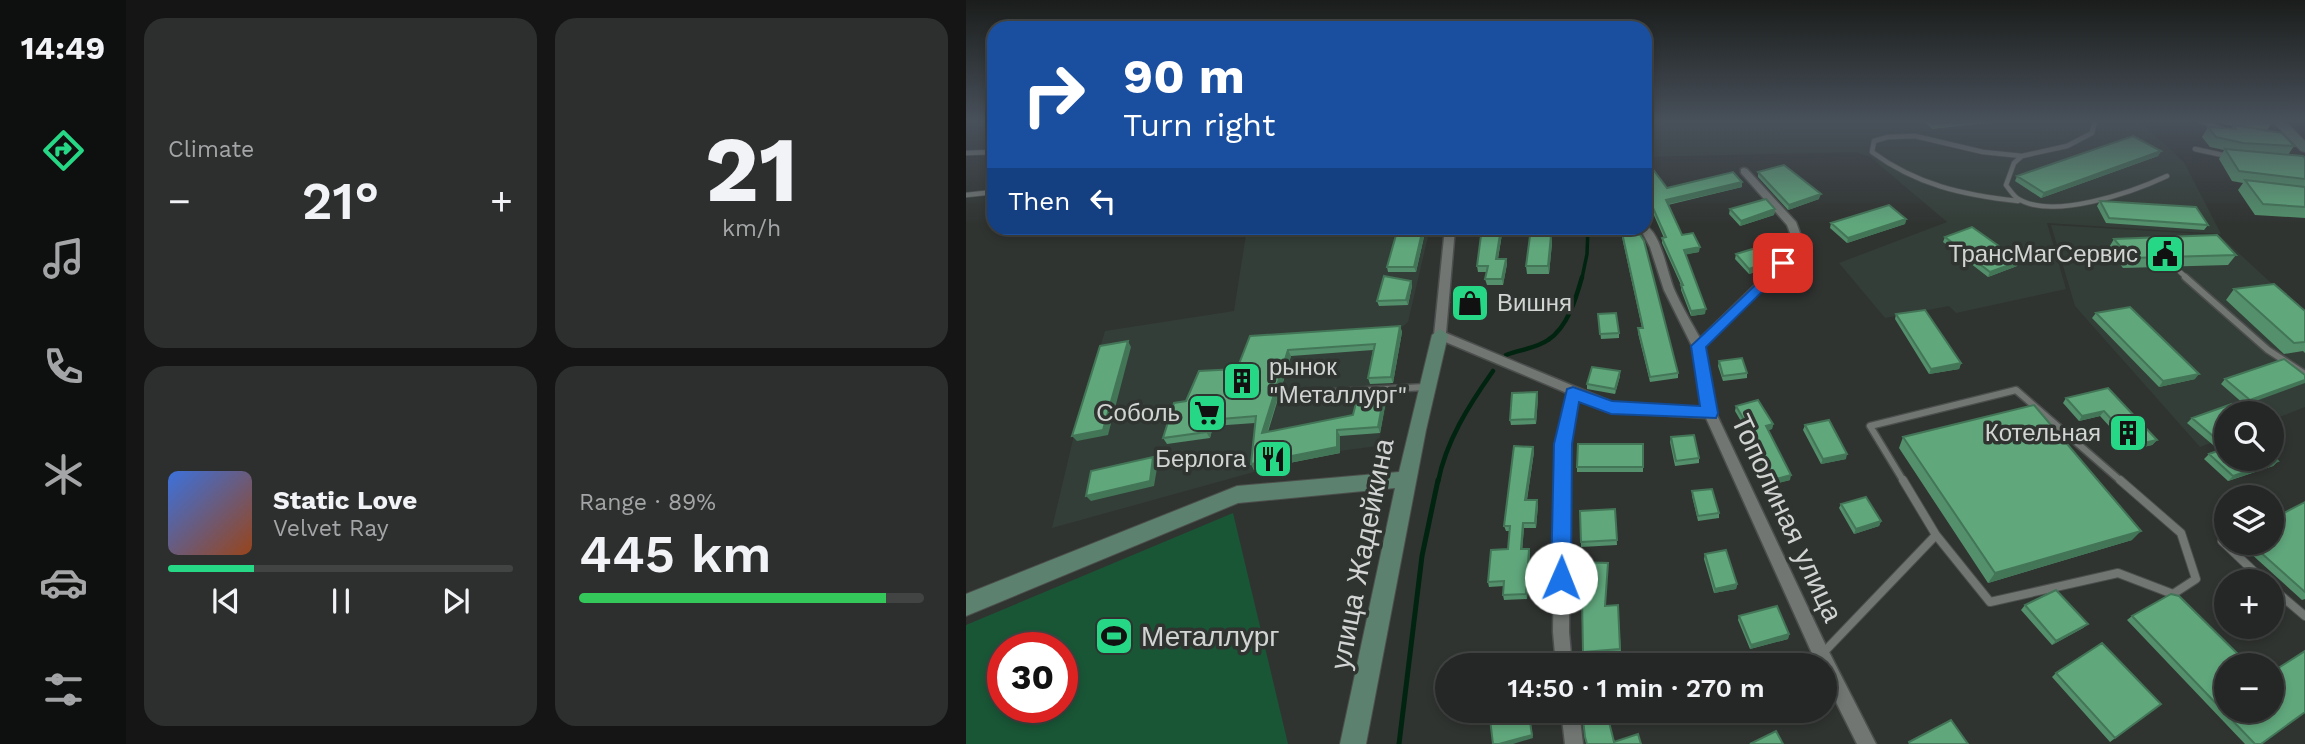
<!DOCTYPE html>
<html lang="en">
<head>
<meta charset="utf-8">
<style>
	body { margin:0; font-family:"Work Sans",sans-serif; background:#2c2f2d; color:#f1f3f6; height:100vh; display:flex; flex-direction:column; font-size:26px; white-space:nowrap }
	* { box-sizing:border-box; margin:0 }
	p { font-size:23px; color:#a3a5a7 }
	.icon { flex:none; width:38px; height:38px; fill:none; stroke:currentColor; stroke-width:2; stroke-linecap:round; stroke-linejoin:round }
	.map { position:relative; flex:1; overflow:hidden }
	.sheet { display:flex; flex-direction:column; gap:18px; padding:18px; background:#141514; width:840px }
	.sheet>* { flex:none }
	.guide { position:absolute; left:21px; top:21px; width:665px; height:214px; border-radius:21px; box-shadow:0 4px 10px #0003,0 0 0 2px #414442; background:#1a4fa0; color:#fff; overflow:hidden }
	.fabs { position:absolute; left:1248px; top:401px; display:grid; gap:14px }
	.fabs a { display:grid; place-items:center; width:70px; height:70px; border-radius:50%; background:#242725; box-shadow:0 4px 10px #0003,0 0 0 2px #414442; font-size:35px }
	.speed { position:absolute; left:21px; top:632px; display:flex; gap:14px; font-size:35px; font-weight:700; text-align:center }
	.speed>* { display:grid; place-content:center; width:91px; height:91px; border-radius:50%; background:#242725; box-shadow:0 4px 10px #0003,0 0 0 2px #414442; line-height:1 }
	.speed .limit { border:10px solid #d22; background:#fff; color:#111 }
	.pin { position:absolute; display:grid; place-items:center; width:60px; height:60px; color:#fff; margin:-30px; border-radius:14px; box-shadow:0 4px 10px #0006 }
	.me { position:absolute; width:77px; margin:-38px; rotate:1deg; stroke-linejoin:round; filter:drop-shadow(0 0 5px #0008) }
	.turn { display:flex; align-items:center; gap:24px; height:147px; padding:0 21px; font-size:32px }
	.turn .icon { width:91px; height:91px; stroke-width:2.5 }
	.turn b { display:block; font-size:49px; line-height:60px }
	.then { display:flex; align-items:center; height:66px; padding:0 21px; background:#0003; gap:14px; font-size:26px }
	.big { font-size:52px; font-weight:600; line-height:1.1 }
	.sheet .card { flex:1; display:flex; flex-direction:column; justify-content:center; gap:10px; min-width:0; padding:0 24px; border-radius:21px; background:#2c2f2d }
	.sheet .dial { align-items:center; gap:0 }
	.dial b { font-size:91px; line-height:1 }
	.song { display:flex; align-items:center; gap:21px }
	.cover { width:84px; height:84px; border-radius:10px; background:linear-gradient(135deg,hsl(220 70% 55%),hsl(20 70% 35%)) }
	.played { height:7px; border-radius:4px; background:linear-gradient(90deg,#26d886 25%,#414442 25%) }
	.keys { display:flex; justify-content:space-around; direction:ltr }
	.heat { display:flex; justify-content:space-between; align-items:center; font-size:38px; direction:ltr }
	.charge { height:10px; border-radius:5px; background:linear-gradient(90deg,#34c759 89%,#414442 0) }
	.sheet .tiles { flex:1; display:grid; gap:18px; grid-template-columns:repeat(2,1fr) }
	.trip { position:absolute; left:469px; top:653px; width:402px; height:70px; border-radius:35px; background:#242725; box-shadow:0 4px 10px #0003,0 0 0 2px #414442; font-weight:600; line-height:70px; text-align:center }
	main { display:flex; flex:1; min-height:0 }
	.tab-bar { display:flex; flex-direction:column; width:126px; justify-content:space-around; align-items:center; background:#0e100f; color:#a3a5a7 }
	.tab-bar .icon { width:49px; height:49px }
	.tab-bar .current { color:#26d886 }
	.tab-bar b { font-size:32px; color:#f1f3f6 }
	.map>svg:first-child { display:block }
</style>
</head>
<body>
<main>
<nav class="tab-bar">
<b>14:49</b>
<svg class="icon current" aria-label="directions" viewBox="0 0 24 24"><path d="M12 3l9 9-9 9-9-9zM9 14v-3h6M13 9l2 2-2 2"/></svg>
<svg class="icon" aria-label="music" viewBox="0 0 24 24"><path d="M9 18V5l10-2v13"/><circle cx="6" cy="18" r="3"/><circle cx="16" cy="16" r="3"/></svg>
<svg class="icon" aria-label="phone" viewBox="0 0 24 24"><path d="M5 4h4l2 5-3 2q2 4 5 5l2-3 5 2v4C11 20 4 13 5 4z"/></svg>
<svg class="icon" aria-label="climate" viewBox="0 0 24 24"><path d="M12 3v18M4 7l16 10M4 17L20 7"/></svg>
<svg class="icon" aria-label="car" viewBox="0 0 24 24"><path d="M5 17H2v-5l4-1 3-4h7l3 4 3 1v5h-3M9 17h6M6 11h13"/><circle cx="7" cy="17" r="2"/><circle cx="17" cy="17" r="2"/></svg>
<svg class="icon" aria-label="filters" viewBox="0 0 24 24"><path d="M4 7h16M4 17h16"/><circle cx="9" cy="7" r="2"/><circle cx="15" cy="17" r="2"/></svg>
</nav>
<section class="sheet">
<div class="tiles">
<div class="card"><p>Climate</p>
<div class="heat"><a>−</a><b class="big">21°</b><a>+</a></div>
</div>
<div class="card dial"><b>21</b><p>km/h</p></div>
<div class="card">
<div class="song"><i class="cover"></i><div><b>Static Love</b><p>Velvet Ray</p></div></div>
<div class="played"></div>
<div class="keys"><svg class="icon" aria-label="previous" viewBox="0 0 24 24"><path d="M18 5L8 12l10 7zM5 5v14"/></svg><svg class="icon" aria-label="pause" viewBox="0 0 24 24"><path d="M8 5v14M16 5v14"/></svg><svg class="icon" aria-label="next" viewBox="0 0 24 24"><path d="M6 5l10 7-10 7zM19 5v14"/></svg></div>
</div>
<div class="card"><p>Range · 89%</p><b class="big">445 km</b><div class="charge"></div></div>
</div>
</section>
<div class="map">
<svg width="1339" height="744" viewBox="0 0 1339 744">
	<rect width="100%" height="100%" fill="#303431"/>
	<path fill="#343e38" d="M679,120h493l46,42 37,72 -174,-11 19,66 -110,24 -7,-7 -64,12 -46,-55 108,-41 -77,-65 -15,-5 -204,5 -6,-11z
		M1085,225l168,10 86,79v93l-33,13v-7h-46v24l-26,10 -125,-141z
		M281,228h183l-22,94 -6,5 -24,119 -39,5 -85,21 -202,56 23,-97 30,-100 129,-20z"/>
	<path fill="#195636" fill-rule="evenodd" d="M267,513l55,231h-322v-119zM37,648h59v59h-59z"/>
	<g fill="none" stroke-linecap="round" stroke-linejoin="round">
		<path stroke="#002410" stroke-width="3.5" d="M616,278l5,-24 1,-26"/>
		<path stroke="#002410" stroke-width="4.5" d="M540,355c13,-5 31,-7 42,-15 20,-13 28,-42 34,-63
			M472,482c8,-41 31,-77 55,-111"/>
		<path stroke="#002410" stroke-width="5" d="M433,744l23,-188 16,-76"/>
		<defs>
			<path id="lane-far2" d="M1129,120l-3,13 -25,13 -45,10 -8,7 -8,22c3,4 7,10 11,13 34,23 116,-6 150,-22
				M1232,120l24,9
				M1229,149l32,7
				M0,153l28,-1
				M0,195l28,-3
				M1052,201c-55,-6 -101,-16 -146,-49l2,-11 14,-4 27,-1 68,16 39,4
				M1214,272l7,6"/>
			<path id="lane-far1" d="M1219,277l83,73 37,24
				M349,393l110,-6
				M938,482l-34,-56 146,-36 106,92"/>
			<path id="lane" d="M937,480l33,55
				M970,535l54,67 128,-29 55,21 23,-15 -15,-46 -61,-53
				M1256,541l42,40
				M1306,588l33,28
				M857,653l113,-118"/>
			<path id="street" d="M778,168l3,1 49,53 9,25 -101,100 12,66 111,235 49,96h-19l-32,-64v-15h-7l-3,-5 -109,-242 -95,-6 -33,-14 -8,47 -1,187 3,33h-16l-3,-33 3,-187 11,-52 -131,-55 -2,-3 11,-107h10l-9,105 166,69 91,6 -11,-62 -28,-56 -14,-43 -10,-19h5v-3c16,8 22,47 29,64 7,16 17,33 26,49l95,-92 -8,-21 -46,-52v-4z
				M595,710h18l4,34h-18z"/>
			<path id="secondary" d="M1305,120h13l21,21v11l-4,-1z
				M474,329l8,6 -22,95 -60,314h-26l55,-256 -157,15 -272,113v-22l271,-108 162,-14 33,-137z"/>
		</defs>
		<use href="#lane-far2" stroke="#4c4f4d" stroke-width="6"/>
		<use href="#lane-far1" stroke="#4c4f4d" stroke-width="9"/>
		<use href="#lane" stroke="#4c4f4d" stroke-width="10"/>
		<use href="#street" stroke="#4c4f4d" stroke-width="3"/>
		<use href="#secondary" stroke="#4c4f4d" stroke-width="2"/>
		<use href="#lane-far2" stroke="#717673" stroke-width="4.5"/>
		<use href="#lane-far1" stroke="#717673" stroke-width="6"/>
		<use href="#lane" stroke="#717673" stroke-width="8"/>
		<use href="#street" fill="#717673" fill-rule="evenodd"/>
		<use href="#secondary" fill="#5c816e" fill-rule="evenodd"/>
	</g>
	<path fill="#53906b" d="M957,120h97l-88,9z
		M1249,120h54l3,3 -5,7 27,16 -6,9 17,3v60l-50,-3 -17,-25 5,-7 -11,-2 -13,-22 5,-9 -14,-3 -8,-10 6,-10 24,2 1,-3 -15,-3z
		M1195,151l-3,5 -117,42 -26,-17 2,-5z
		M679,170l22,18 75,-1 -74,18 14,30 17,17 -13,2 19,60 -14,2 -10,-26v-5l-19,-42v-5h2l-19,-43z
		M792,172l61,27 -31,11 -30,-33z
		M1134,201l108,24 -4,5 -98,-7 -9,-17z
		M764,209h45l-1,6 -34,11 -11,-12z
		M940,219l-1,5 -58,19 -17,-15 1,-5z
		M460,228l-10,44h-28l-1,-5z
		M516,228h21l-5,31h8l1,5 -4,21h-16l-2,-6 2,-7h-9l-1,-6z
		M654,228h16l42,145v5l-28,4 -12,-49v-5h4z
		M585,235l1,8 -3,31h-22l-1,-8z
		M979,237l72,29 -29,11 -45,-35z
		M1148,239l122,16 -8,10 -105,3 -15,-19z
		M770,254l32,14 -19,6 -14,-15z
		M445,281l1,5 -4,19 -29,1 -2,-5z
		M1268,289l71,22v42l-2,-2 -19,3 -58,-54z
		M521,299l-7,13 -27,-4 -1,-6z
		M1130,313l99,66 -36,8 -67,-69z
		M632,314l21,19v5l-18,1z
		M930,314l65,49 -2,6 -30,5 -34,-55z
		M434,326l2,6 -9,51 -23,1 -2,-6 5,-28 -82,6 -23,76 85,-17 32,-26 2,6 -7,38 -40,3v17l-86,17 -3,-6 4,-41 -42,3 -3,12 -43,6 -4,-6 23,-37 51,-32 13,-33z
		M753,361l28,12v5l-24,3 -5,-15z
		M1339,375l-60,30 -24,-21 4,-5z
		M654,376l-5,18 -28,-5v-5z
		M1142,388l49,52 -5,5 -21,5 -31,-34 -21,5 -16,-18 3,-5z
		M571,392l1,6 -2,26 -25,1 -1,-5z
		M1266,404l-6,54 52,3 -5,5 -45,15 -24,-22 5,-5 10,-4 -32,-27 5,-5z
		M770,406l37,18 -1,5 -4,1 22,50 -20,5 -19,-40 1,-5 -17,-29z
		M839,425l41,34 -25,5 -18,-34z
		M705,437l28,21v5l-24,3 -5,-24z
		M937,437l229,103 -144,43 -89,-135z
		M677,444v28h-66v-5z
		M567,447l1,5 -7,48h10l1,5 -2,23h-12l-2,21h7l1,4 -3,46 -23,1 -1,-5 1,-9 -15,1 -1,-5 20,-33 2,-18h-4l-2,-5z
		M726,491l27,22v5l-21,3 -6,-25z
		M1339,502v97l-3,1 -64,-58h34z
		M875,504l40,17 -2,5 -25,8 -15,-26z
		M649,509l2,36 -36,2v-5z
		M739,554l32,30 -1,5 -22,4 -10,-34z
		M613,562l27,44 12,-1 3,48 -37,3 -2,-54 -5,-1 -1,-4z
		M1059,605l63,19 -5,4 -31,17 -31,-35z
		M773,616l50,18 -1,5 -38,10 -12,-29z
		M1166,616l129,128h-16l-118,-124z
		M1090,673l105,31 -51,38 -58,-65z
		M806,710h44l-1,3 -37,11z"/>
	<path fill="#437557" d="M1195,151l-3,5 -117,42 3,-5z
		M776,182v5l-77,18 1,-5z
		M855,194l-2,5 -31,11 1,-5z
		M809,209l-1,6 -34,11 1,-5z
		M940,219l-1,5 -58,19 1,-5z
		M457,228h3l-10,44 -2,-5z
		M535,228h2l-6,36 -1,-5z
		M585,235l1,8 -3,31 -1,-8z
		M734,247l-1,5 -15,3v-5z
		M540,259l1,5 -4,21 -1,-6z
		M1054,261l-3,5 -29,11 2,-5z
		M803,262l-1,6 -19,6v-5z
		M445,281l1,5 -4,19 -2,-5z
		M520,294l1,5 -7,13 -1,-5z
		M740,309l-1,5 -14,2v-5z
		M434,326l2,6 -9,51 -2,-6z
		M162,341l3,6 -23,88 -31,6 -5,-5z
		M322,350l3,6 -26,83 -3,-6z
		M995,363l-2,6 -30,5 2,-5z
		M654,371v5l-5,18v-5z
		M1233,374l-4,5 -36,8 4,-6z
		M1339,380v3l-60,22 5,-5z
		M419,389l2,6 -7,38 -2,-6z
		M571,392l1,6 -2,26 -1,-5z
		M1138,411l-4,5 -21,5 3,-5z
		M243,420l4,6 -3,12 -4,-6z
		M807,424l-1,5 -7,2 1,-5z
		M371,430l3,6v17l-86,17 -3,-6z
		M1191,440l-5,5 -21,5 4,-5z
		M567,447l1,5 -8,53 -1,-5z
		M881,454l-1,5 -25,5 2,-5z
		M187,457l5,5 -4,24 -63,15 -5,-5z
		M1312,461l-5,5 -45,15 5,-5z
		M825,475l-1,5 -20,5 2,-5z
		M571,500l1,5 -2,23 -1,-5z
		M915,521l-2,5 -25,8 2,-5z
		M557,523l1,5 -2,26 -1,-5z
		M1175,531l-9,9 -144,43 7,-10z
		M563,549l1,4 -3,46 -1,-5z
		M771,584l-1,5 -22,4 1,-4z
		M1122,624l-5,4 -31,17 4,-4z
		M823,634l-1,5 -38,10 1,-4z
		M563,710l4,28 -20,6h-14z
		M846,710h4l-1,3 -37,11 1,-3z"/>
	<path fill="#60a77c" stroke="#437557" stroke-width="2" d="M963,120h46l-42,4z
		M1289,120h14l3,3z
		M1268,125l48,8 12,13 -51,-3 -27,-6 -8,-10 28,2z
		M1167,136l28,15 -117,42 -27,-17z
		M1259,149l78,7 2,2v21l-66,-8z
		M818,165l37,29 -32,11 -31,-33z
		M686,168l15,20 66,-16 9,10 -76,18 16,35 11,-2 7,14 -16,3 22,59 -15,2 -10,-26h2l-21,-47 4,-1 -21,-47v-20z
		M1279,180l60,7v20l-42,-3z
		M800,199l9,10 -34,12 -11,-12z
		M1134,201l96,6 12,18 -99,-7z
		M923,205l17,14 -58,19 -17,-15z
		M1006,227l48,34 -30,11 -45,-35z
		M432,228h25l-9,39h-27z
		M516,228h19l-5,31h10l-4,20h-17l3,-13h-11z
		M655,228h15l8,13 34,132 -28,4 -12,-49h5z
		M585,235l-3,31h-22l4,-30z
		M1251,235l19,20 -106,3 -16,-19z
		M790,248l13,14 -20,7 -13,-15z
		M418,276l27,5 -5,19 -29,1z
		M1308,284l31,27v31l-11,1 -60,-54z
		M494,289l26,5 -7,13 -27,-5z
		M1164,307l69,67 -36,7 -67,-68z
		M959,310l36,53 -30,6 -35,-55z
		M650,313l3,20 -19,1 -2,-20z
		M434,326l-9,51 -23,1 7,-34 -87,6 -26,83 91,-18 6,-24 26,-2 -7,38 -41,3v17l-86,17 5,-48 -47,4 -3,12 -43,6 11,-35 12,-2 13,-30 38,-2 13,-33z
		M162,341l-25,89 -31,6 28,-90z
		M776,358l5,15 -24,3 -4,-15z
		M1318,359l21,16v5l-55,20 -25,-21z
		M626,367l28,4 -5,18 -28,-5z
		M1142,388l49,52 -22,5 -31,-34 -22,5 -16,-18z
		M571,392l-2,27 -25,1 2,-27z
		M792,400l15,24 -7,2 25,49 -19,5 -20,-40 3,-1 -19,-33z
		M1266,404l11,9h-17v34l-34,-29z
		M1068,405l107,126 -146,42 -92,-136z
		M863,420l18,34 -24,5 -18,-34z
		M728,435l5,23 -23,3 -5,-24z
		M612,444h65v23h-66z
		M548,446l19,1 -8,53h12l-2,23h-12l-2,26h8l-3,45 -23,1 1,-14 -16,1 3,-32 17,-1 2,-23h-6z
		M1260,448v10h46v-3l6,6 -45,15 -24,-22z
		M187,457l-3,24 -64,15 5,-25z
		M746,489l7,24 -21,3 -6,-25z
		M900,497l15,24 -25,8 -15,-25z
		M1339,502v90l-56,-50h23v-23z
		M649,509l2,31 -36,2 -1,-31z
		M760,550l11,34 -22,5 -10,-35z
		M613,562l29,1 -3,43 13,-1 2,44 -37,3 -1,-55h-6z
		M1090,590l32,34 -32,17 -31,-36z
		M1205,594l8,2 70,69h-23v45h46v-38l33,-21v61l-44,32h-6l-123,-128z
		M811,606l12,28 -38,11 -12,-29z
		M1136,643l59,61 -46,34 -59,-65z
		M523,710h39l4,25 -33,9h-6z
		M616,710h24l8,32 24,-8 3,10h-54l-2,-7z
		M809,710h37l-33,11z
		M985,720l17,24h-58l-1,-2z
		M810,731l7,13h-33z"/>
	<linearGradient id="sky" x2="0" y2="1"><stop stop-color="#1a1d1b"/><stop offset="0.54" stop-color="#48505a"/><stop offset="1" stop-color="#48505a" stop-opacity="0"/></linearGradient>
	<rect width="1339" height="224" fill="url(#sky)"/>
	<path fill="#1a73e8" stroke="#114b97" stroke-width="2" d="M817,259l7,4 -2,3 -82,81 12,66 -2,5 -105,-4 -32,-12 -7,42 -1,134 -3,7 -7,2 -7,-2 -3,-7 3,-134 13,-55 6,-2 39,14 88,5 -9,-60z"/>
	<defs>
		<symbol id="civic-square" viewBox="-11 -11 22 22"><rect x="-9" y="-9" width="18" height="18" rx="4" fill="#26d886" stroke="#303431"/><path d="M-.6-6.5H3V-4.5H.6V-3L4-1V1h2V6H-6V1h2V-1L-.6-3ZM-1.2 2.5V6h2.4V2.5Z" fill="#111"/></symbol>
		<symbol id="shop-square" viewBox="-11 -11 22 22"><rect x="-9" y="-9" width="18" height="18" rx="4" fill="#26d886" stroke="#303431"/><path d="M-5-2.5h2.3a2.7 3.5 0 0 1 5.4 0H5L5.5 6h-11ZM-1.5-2.5h3a1.5 2.3 0 0 0-3 0Z" fill="#111"/></symbol>
		<symbol id="building-square" viewBox="-11 -11 22 22"><rect x="-9" y="-9" width="18" height="18" rx="4" fill="#26d886" stroke="#303431"/><path d="M-4-6H4V6H1V3H-1V6H-4ZM-2.5-4.3h1.7v1.8h-1.7ZM.8-4.3h1.7v1.8H.8ZM-2.5-1h1.7V.8h-1.7ZM.8-1h1.7V.8H.8Z" fill="#111"/></symbol>
		<symbol id="supermarket-square" viewBox="-11 -11 22 22"><rect x="-9" y="-9" width="18" height="18" rx="4" fill="#26d886" stroke="#303431"/><path d="M-6-5.5h2.5l.6 2H6L4.5 2H-2.5L-4.4-4H-6ZM-1.5 3.2a1.3 1.3 0 1 0 .1 0ZM3 3.2a1.3 1.3 0 1 0 .1 0Z" fill="#111"/></symbol>
		<symbol id="restaurant-square" viewBox="-11 -11 22 22"><rect x="-9" y="-9" width="18" height="18" rx="4" fill="#26d886" stroke="#303431"/><path d="M-5-6h1v4h1v-4h1v4h1v-4h1v5L-1.5 .5V6h-2V.5L-5-1ZM5-6V6H3V1.5H1.5Q1.5-4 5-6Z" fill="#111"/></symbol>
		<symbol id="stadium-square" viewBox="-11 -11 22 22"><rect x="-9" y="-9" width="18" height="18" rx="4" fill="#26d886" stroke="#303431"/><path d="M0-5a6.5 5 0 1 0 0 10a6.5 5 0 1 0 0-10ZM-3.5-1.8h7v3.6h-7Z" fill="#111"/></symbol>
	</defs>
	<g fill-rule="evenodd">
		<use href="#civic-square" x="1177" y="232" width="44" height="44"/>
		<use href="#shop-square" x="482" y="281" width="44" height="44"/>
		<use href="#building-square" x="254" y="359" width="44" height="44"/>
		<use href="#supermarket-square" x="219" y="391" width="44" height="44"/>
		<use href="#building-square" x="1140" y="411" width="44" height="44"/>
		<use href="#restaurant-square" x="285" y="437" width="44" height="44"/>
		<use href="#stadium-square" x="126" y="614" width="44" height="44"/>
	</g>
	<g text-anchor="middle" dominant-baseline="central" stroke-width="7" stroke-linejoin="round" paint-order="stroke">
		<g font-size="24" fill="#d1d4d2" stroke="#303431" text-anchor="end">
			<text x="1172" y="254">ТрансМагСервис</text>
			<text x="531" y="303" text-anchor="start">Вишня</text>
			<text x="303" y="367" text-anchor="start">рынок<tspan x="303" dy="28">"Металлург"</tspan></text>
			<text x="214" y="413">Соболь</text>
			<text x="1135" y="433">Котельная</text>
			<text x="280" y="459">Берлога</text>
		</g>
		<g font-size="28" fill="#d1d4d2" stroke="#303431">
			<text transform="translate(821 518) rotate(65)">Тополиная улица</text>
			<text transform="translate(396 554) rotate(-79)">улица Жадейкина</text>
		</g>
		<g font-size="28" fill="#d1d4d2" stroke="#303431" text-anchor="start">
			<text x="175" y="636">Металлург</text>
		</g>
	</g>
</svg>
<div class="fabs">
<a><svg class="icon" aria-label="search" viewBox="0 0 24 24"><circle cx="10" cy="10" r="6"/><path d="M15 15l6 6"/></svg></a>
<a><svg class="icon" aria-label="layers" viewBox="0 0 24 24"><path d="M12 4l9 5-9 5-9-5zM3 14l9 5 9-5"/></svg></a>
<a>+</a>
<a>−</a>
</div>
<div class="speed"><div class="limit">30</div></div>
<div class="pin" style="left:817px;top:263px;background:#d93025"><svg class="icon" aria-label="arrive" viewBox="0 0 24 24"><path d="M6 21V4h12l-3 4 3 4H6"/></svg></div>
<svg class="me" style="left:595px;top:578px" viewBox="-20 -20 40 40"><circle r="19" fill="#fff"/><path d="M0-13L10 11 0 6-10 11z" fill="#1a73e8"/></svg>
<div class="trip">14:50 · 1 min · 270 m</div>
<div class="guide">
<div class="turn"><svg class="icon" aria-label="right" viewBox="0 0 24 24"><path d="M7 20v-9h11M14 6l5 5-5 5"/></svg><div><b>90 m</b>Turn right</div></div>
<div class="then">Then<svg class="icon" aria-label="left" viewBox="0 0 24 24"><path d="M17 20v-9H6M10 6l-5 5 5 5"/></svg></div>
</div>
</div>
</main>
</body>
</html>
